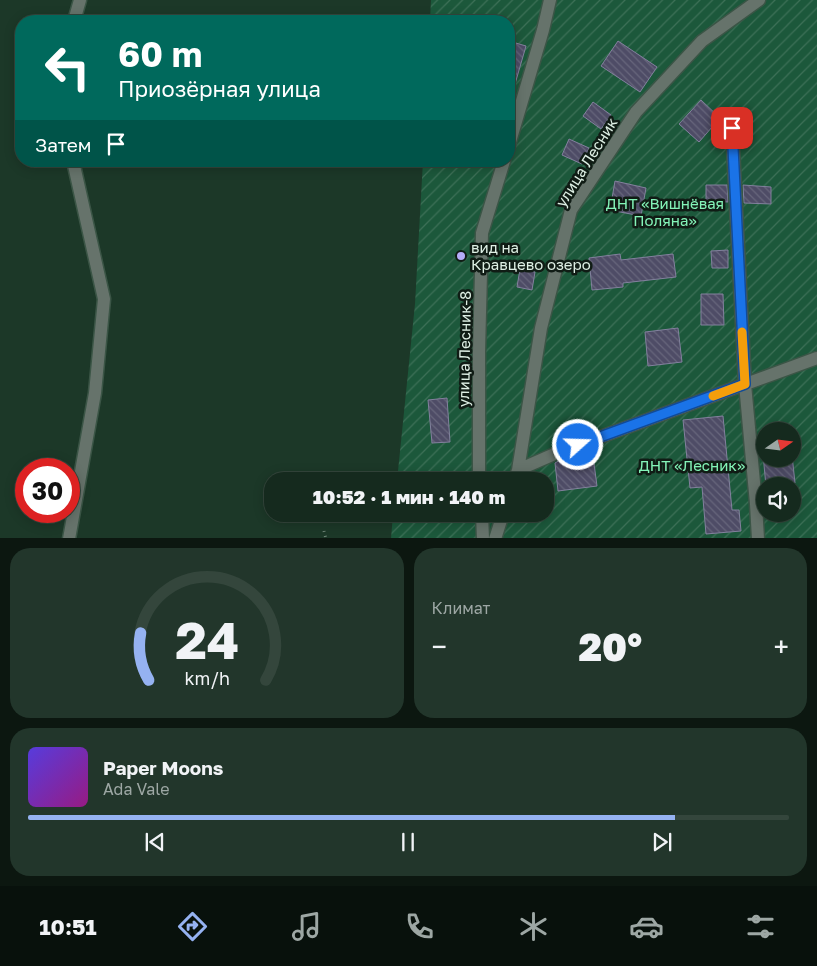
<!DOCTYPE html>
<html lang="ru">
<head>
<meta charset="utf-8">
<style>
	body { margin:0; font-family:"Golos Text",sans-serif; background:#22362b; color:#f1f3f6; height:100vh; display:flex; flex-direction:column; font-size:19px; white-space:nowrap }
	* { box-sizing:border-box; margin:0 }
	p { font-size:16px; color:#9da7a4 }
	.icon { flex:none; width:28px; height:28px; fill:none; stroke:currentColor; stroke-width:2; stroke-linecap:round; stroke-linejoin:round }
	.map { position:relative; height:538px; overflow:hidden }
	.details { display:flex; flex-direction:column; gap:10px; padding:10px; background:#0c1710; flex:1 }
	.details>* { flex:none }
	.banner { position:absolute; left:15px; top:15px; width:500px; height:152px; border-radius:20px; box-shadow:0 2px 12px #0003,0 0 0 1px #34463c; background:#00695c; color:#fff; overflow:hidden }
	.needle { width:32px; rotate:76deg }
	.fabs { position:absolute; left:756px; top:422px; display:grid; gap:10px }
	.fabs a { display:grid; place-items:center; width:45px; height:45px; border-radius:50%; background:#152a1e; box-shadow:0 2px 12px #0003,0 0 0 1px #34463c; font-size:25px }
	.speed { position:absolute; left:15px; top:458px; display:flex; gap:10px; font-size:25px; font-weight:700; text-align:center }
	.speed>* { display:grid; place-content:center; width:65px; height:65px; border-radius:50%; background:#152a1e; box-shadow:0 2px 12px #0003,0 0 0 1px #34463c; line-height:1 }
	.speed .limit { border:8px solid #d22; background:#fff; color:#111 }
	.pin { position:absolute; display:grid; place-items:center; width:42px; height:42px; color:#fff; margin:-21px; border-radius:10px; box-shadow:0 2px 8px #0006 }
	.me { position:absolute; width:55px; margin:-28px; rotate:70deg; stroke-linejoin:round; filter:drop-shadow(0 0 4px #0008) }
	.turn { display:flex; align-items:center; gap:18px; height:105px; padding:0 20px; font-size:22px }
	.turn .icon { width:65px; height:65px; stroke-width:2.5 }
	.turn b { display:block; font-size:35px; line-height:42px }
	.then { display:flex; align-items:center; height:48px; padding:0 20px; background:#0003; gap:10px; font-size:19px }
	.big { font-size:38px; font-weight:800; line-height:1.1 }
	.details .card { flex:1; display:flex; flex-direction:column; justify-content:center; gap:8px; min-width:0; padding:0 18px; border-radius:20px; background:#22362b }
	.details .dial { align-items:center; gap:0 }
	.dial svg { height:130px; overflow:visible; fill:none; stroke:#34463c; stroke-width:7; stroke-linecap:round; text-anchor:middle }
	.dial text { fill:#f1f3f6; stroke:none }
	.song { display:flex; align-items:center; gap:15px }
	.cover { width:60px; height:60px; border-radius:8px; background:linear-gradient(135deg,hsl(250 70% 55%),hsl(310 70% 35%)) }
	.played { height:5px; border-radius:2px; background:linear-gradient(90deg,#95b2f1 85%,#34463c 85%) }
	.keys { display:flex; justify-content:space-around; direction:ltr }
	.heat { display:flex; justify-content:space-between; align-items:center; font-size:28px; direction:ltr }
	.details .tiles { flex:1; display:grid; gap:10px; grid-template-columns:1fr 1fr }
	.card:last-child { grid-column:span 2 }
	.trip { position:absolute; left:264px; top:472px; width:290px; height:50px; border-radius:20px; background:#152a1e; box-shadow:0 2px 12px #0003,0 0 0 1px #34463c; font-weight:800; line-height:50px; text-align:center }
	.tab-bar { display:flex; height:80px; justify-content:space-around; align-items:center; background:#08110c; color:#9da7a4 }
	.tab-bar .icon { width:35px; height:35px }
	.tab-bar .current { color:#95b2f1 }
	.tab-bar b { font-size:22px; color:#f1f3f6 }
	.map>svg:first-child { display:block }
</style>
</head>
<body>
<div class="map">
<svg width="817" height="539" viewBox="0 0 817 539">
	<defs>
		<pattern id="garden-furrows" width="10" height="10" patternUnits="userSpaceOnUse" patternTransform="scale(1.25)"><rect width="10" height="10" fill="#1c583b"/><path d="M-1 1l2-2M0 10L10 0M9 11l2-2" fill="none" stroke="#3d7057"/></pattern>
		<pattern id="building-back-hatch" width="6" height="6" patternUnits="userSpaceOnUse" patternTransform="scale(1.25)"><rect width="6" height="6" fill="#4e4c66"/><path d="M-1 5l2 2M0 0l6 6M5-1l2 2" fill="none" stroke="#67667c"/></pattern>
	</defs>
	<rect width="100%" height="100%" fill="#1c3828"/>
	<path fill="url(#garden-furrows)" fill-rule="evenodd" d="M431,0h386v538l-426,1 2,-25h152v-33h-148l18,-177 8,-143h86v-140h-79zM765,431h27v28h-27zM765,486h27v28h-27z"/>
	<path fill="url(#building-back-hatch)" stroke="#83819e" d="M509,41l17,5 -13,45 -4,-1z
		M618,41l39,26 -17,25 -39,-26z
		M701,100l19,18 -21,24 -20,-18z
		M593,102l18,13 -10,14 -18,-13z
		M569,139l20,9 -7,16 -20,-9z
		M615,181l31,7 -5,28 -31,-6z
		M706,185h21l1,17 -22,-1z
		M743,185l28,2v17l-27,-1z
		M728,250v18h-16l-1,-17z
		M620,254l1,6 52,-6 3,23 -53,6v4l-31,3 -3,-32z
		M520,269l15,3 -3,18 -15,-3z
		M701,294h22l1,31h-23z
		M678,328l4,34 -34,4 -3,-34z
		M447,398l3,44 -18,1 -4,-43z
		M723,416l9,94h7l2,21 -35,3 -4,-47 -12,1 -7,-68z
		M765,443v16h27v-4l3,28 -29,3 -4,-42z
		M593,456l4,30 -39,5 -3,-28 5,-3z"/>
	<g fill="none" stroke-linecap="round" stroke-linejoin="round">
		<defs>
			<path id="street" d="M74,21l6,-21
				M732,128l13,256 11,120 2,35
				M509,145l34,-115 7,-30
				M518,470l41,-18 258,-94
				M479,481v-129l3,-119 22,-72
				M514,481l4,-11 23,-142 30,-118 65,-98 66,-71 57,-41
				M482,514l1,25
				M69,539l26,-146 9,-94 -31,-138
				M495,539l8,-25"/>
		</defs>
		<use href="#street" stroke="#3b5546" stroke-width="15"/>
		<path stroke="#71887a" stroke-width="3" stroke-dasharray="1 4" stroke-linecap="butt" d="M324,531l2,8"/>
		<use href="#street" stroke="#66736b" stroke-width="12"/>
	</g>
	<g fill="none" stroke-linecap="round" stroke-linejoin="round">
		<defs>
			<path id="route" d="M578,445l167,-61 -13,-256"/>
		</defs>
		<use href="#route" stroke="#114b97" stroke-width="12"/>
		<use href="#route" stroke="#1a73e8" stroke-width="9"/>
		<path stroke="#f59e0b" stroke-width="9" d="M713,396l32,-12 -3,-52"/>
	</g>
	<circle fill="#b5acf8" stroke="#101c15" stroke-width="2" cx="461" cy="256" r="5"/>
	<g text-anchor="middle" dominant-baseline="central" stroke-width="5" stroke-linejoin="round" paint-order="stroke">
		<g font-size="15" fill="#deefe4" stroke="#101c15">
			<text transform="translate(586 162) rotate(-58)">улица Лесник</text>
			<text transform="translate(464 349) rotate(-89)">улица Лесник-8</text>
		</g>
		<g font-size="15" fill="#84f4b8" stroke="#101c15">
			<text x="665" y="203">ДНТ «Вишнёвая<tspan x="665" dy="17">Поляна»</tspan></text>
			<text x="692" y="465">ДНТ «Лесник»</text>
		</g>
		<g font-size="15" fill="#deefe4" stroke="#101c15" text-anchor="start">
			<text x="471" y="247">вид на<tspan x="471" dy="17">Кравцево озеро</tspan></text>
		</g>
	</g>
</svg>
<div class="fabs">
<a><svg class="needle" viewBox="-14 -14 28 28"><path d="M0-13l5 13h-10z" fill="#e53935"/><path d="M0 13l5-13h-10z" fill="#9da7a4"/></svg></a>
<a><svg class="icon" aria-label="sound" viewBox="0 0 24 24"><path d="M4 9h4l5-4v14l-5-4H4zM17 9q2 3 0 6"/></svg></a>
</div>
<div class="speed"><div class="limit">30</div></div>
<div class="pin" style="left:732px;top:128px;background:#d93025"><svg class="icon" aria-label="arrive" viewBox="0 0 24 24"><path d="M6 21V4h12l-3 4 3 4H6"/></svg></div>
<svg class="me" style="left:578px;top:445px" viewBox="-20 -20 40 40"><circle r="17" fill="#1a73e8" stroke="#fff" stroke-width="3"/><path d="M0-11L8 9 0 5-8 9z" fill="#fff"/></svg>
<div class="trip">10:52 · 1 мин · 140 m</div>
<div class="banner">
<div class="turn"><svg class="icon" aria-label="left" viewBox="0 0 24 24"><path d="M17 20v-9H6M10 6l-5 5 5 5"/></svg><div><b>60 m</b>Приозёрная улица</div></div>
<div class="then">Затем<svg class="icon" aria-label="arrive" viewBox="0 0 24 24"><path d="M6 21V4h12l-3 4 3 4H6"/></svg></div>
</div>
</div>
<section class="details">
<div class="tiles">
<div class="card dial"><svg viewBox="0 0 100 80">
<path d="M14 69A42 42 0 1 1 86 69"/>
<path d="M14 69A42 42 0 0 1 9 40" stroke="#95b2f1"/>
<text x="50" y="56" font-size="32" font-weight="700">24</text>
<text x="50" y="72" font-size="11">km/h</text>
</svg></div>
<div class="card"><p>Климат</p>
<div class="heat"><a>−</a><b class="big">20°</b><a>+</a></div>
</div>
<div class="card">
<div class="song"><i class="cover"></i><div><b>Paper Moons</b><p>Ada Vale</p></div></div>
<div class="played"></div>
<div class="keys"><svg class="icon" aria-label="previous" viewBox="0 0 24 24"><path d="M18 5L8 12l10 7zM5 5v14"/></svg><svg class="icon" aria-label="pause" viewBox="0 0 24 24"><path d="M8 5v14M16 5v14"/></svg><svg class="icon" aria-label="next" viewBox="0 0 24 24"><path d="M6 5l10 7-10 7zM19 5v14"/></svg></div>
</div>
</div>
</section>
<nav class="tab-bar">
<b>10:51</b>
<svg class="icon current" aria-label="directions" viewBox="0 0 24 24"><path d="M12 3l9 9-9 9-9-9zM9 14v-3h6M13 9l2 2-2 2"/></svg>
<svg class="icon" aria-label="music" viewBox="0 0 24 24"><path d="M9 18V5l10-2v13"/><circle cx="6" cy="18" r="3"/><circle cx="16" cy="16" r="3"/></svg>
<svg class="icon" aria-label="phone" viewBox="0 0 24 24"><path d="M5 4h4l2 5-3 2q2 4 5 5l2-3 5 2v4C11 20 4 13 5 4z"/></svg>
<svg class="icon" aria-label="climate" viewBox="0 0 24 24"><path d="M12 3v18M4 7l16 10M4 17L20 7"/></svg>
<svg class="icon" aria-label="car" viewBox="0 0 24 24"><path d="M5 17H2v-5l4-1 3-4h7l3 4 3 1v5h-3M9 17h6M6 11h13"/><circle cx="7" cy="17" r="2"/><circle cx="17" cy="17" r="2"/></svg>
<svg class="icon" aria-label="filters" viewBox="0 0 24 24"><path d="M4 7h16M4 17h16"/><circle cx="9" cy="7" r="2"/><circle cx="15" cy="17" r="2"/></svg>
</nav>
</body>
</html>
